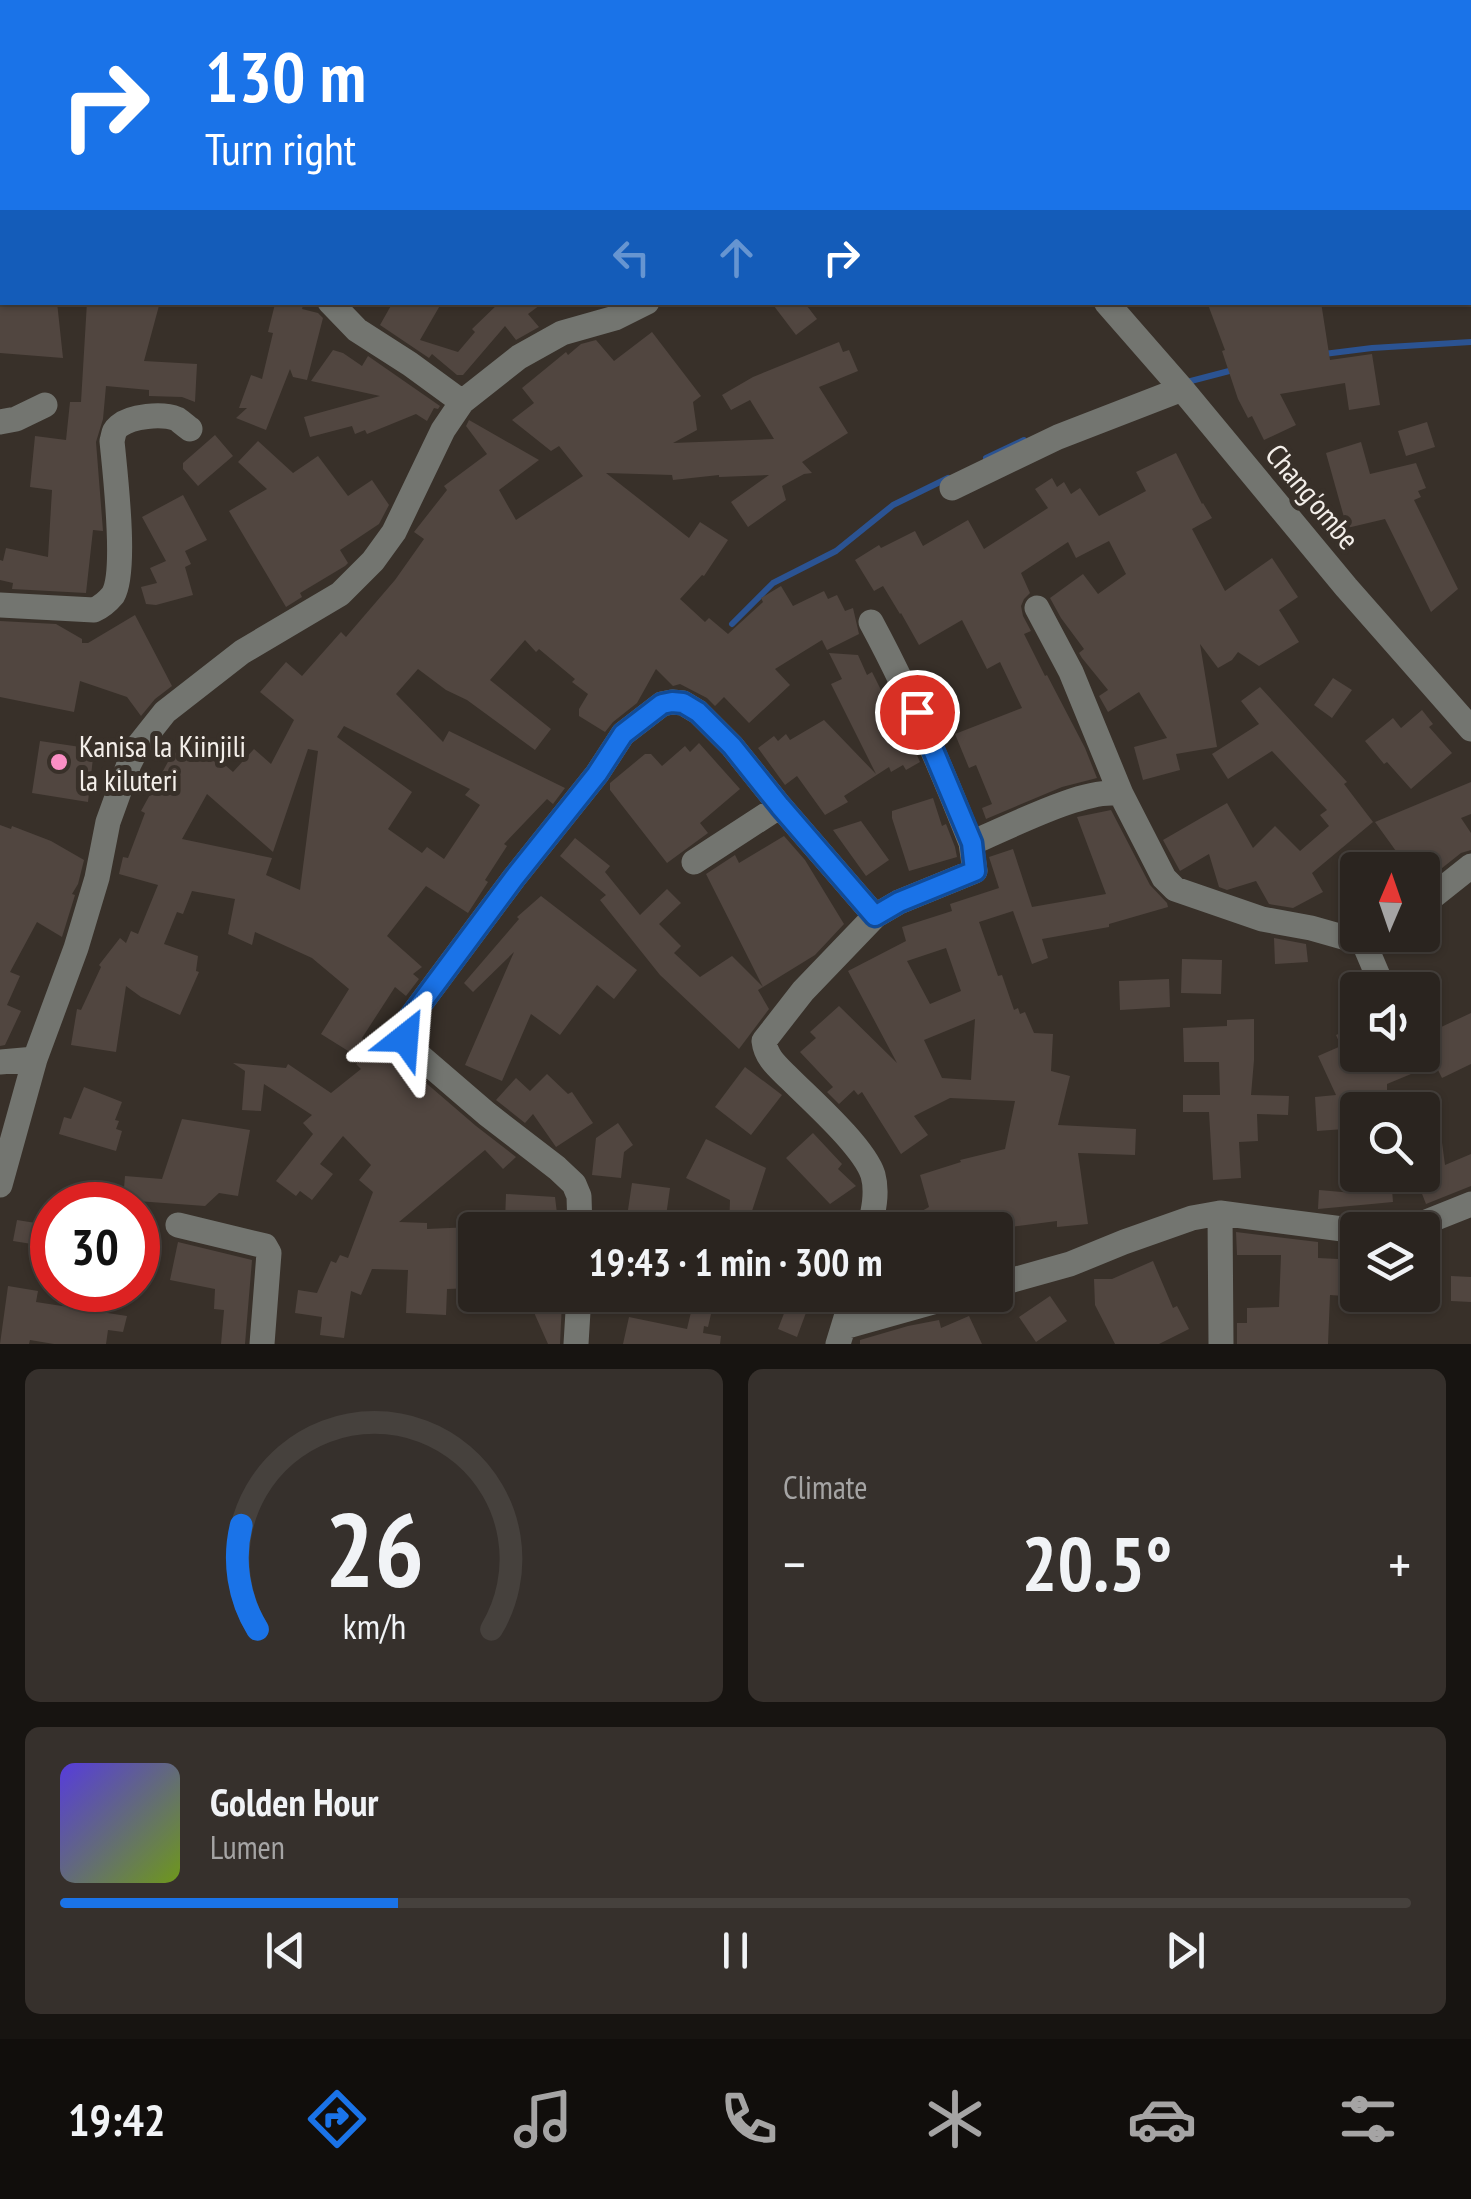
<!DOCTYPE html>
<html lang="en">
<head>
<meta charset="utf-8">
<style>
	body { margin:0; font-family:"PT Sans Narrow",sans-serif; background:#36302c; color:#f1f3f6; height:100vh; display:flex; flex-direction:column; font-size:38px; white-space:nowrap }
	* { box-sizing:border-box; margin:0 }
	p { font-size:32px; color:#a5a4a4 }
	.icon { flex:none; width:55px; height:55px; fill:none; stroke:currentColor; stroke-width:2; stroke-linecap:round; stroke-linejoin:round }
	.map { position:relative; height:1344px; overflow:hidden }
	.drawer { display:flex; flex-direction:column; gap:25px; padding:25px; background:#171411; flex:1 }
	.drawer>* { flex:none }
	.banner { position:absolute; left:0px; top:0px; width:1472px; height:305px; box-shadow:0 2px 8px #0004,0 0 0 2px #46413d; background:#1a73e8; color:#fff; overflow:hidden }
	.needle { width:65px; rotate:2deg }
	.tools { position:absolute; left:1340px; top:852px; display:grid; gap:20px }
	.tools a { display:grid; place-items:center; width:100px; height:100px; border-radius:10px; background:#2a241f; box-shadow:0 2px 8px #0004,0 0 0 2px #46413d; font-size:50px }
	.speed { position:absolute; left:30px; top:1182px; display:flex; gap:20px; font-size:50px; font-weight:700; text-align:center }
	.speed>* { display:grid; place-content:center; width:130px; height:130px; border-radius:50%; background:#2a241f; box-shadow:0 2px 8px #0004,0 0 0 2px #46413d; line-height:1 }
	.speed .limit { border:15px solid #d22; background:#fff; color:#111 }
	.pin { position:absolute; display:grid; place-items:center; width:85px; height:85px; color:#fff; margin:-42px; border:5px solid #fff; border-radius:50%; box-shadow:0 2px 10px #0007 }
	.me { position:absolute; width:110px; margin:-55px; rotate:28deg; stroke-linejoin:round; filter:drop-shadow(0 0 8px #0008) }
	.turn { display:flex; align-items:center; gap:35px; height:210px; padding:0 40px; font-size:45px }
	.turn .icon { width:130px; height:130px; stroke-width:2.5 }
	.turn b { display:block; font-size:70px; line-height:85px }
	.lanes { display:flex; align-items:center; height:95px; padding:0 40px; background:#0003; justify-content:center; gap:50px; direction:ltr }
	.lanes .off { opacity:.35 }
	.big { font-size:75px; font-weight:600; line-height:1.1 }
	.drawer .card { flex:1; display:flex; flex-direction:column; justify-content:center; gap:15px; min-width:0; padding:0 35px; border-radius:15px; background:#36302c }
	.drawer .dial { align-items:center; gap:0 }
	.dial svg { height:260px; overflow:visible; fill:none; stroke:#46413d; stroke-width:7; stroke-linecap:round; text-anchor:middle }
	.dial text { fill:#f1f3f6; stroke:none }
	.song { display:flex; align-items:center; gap:30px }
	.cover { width:120px; height:120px; border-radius:15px; background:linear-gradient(135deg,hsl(250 70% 55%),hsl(80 70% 35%)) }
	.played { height:10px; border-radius:5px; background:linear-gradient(90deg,#1a73e8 25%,#46413d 25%) }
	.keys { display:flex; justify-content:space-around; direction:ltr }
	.heat { display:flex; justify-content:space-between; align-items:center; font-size:55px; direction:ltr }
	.drawer .tiles { flex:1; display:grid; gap:25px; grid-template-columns:1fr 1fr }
	.card:last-child { grid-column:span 2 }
	.trip { position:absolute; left:458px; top:1212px; width:555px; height:100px; border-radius:10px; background:#2a241f; box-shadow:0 2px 8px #0004,0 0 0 2px #46413d; font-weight:600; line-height:100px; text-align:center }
	.dock { display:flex; height:160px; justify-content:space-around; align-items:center; background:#110e0c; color:#a5a4a4 }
	.dock .icon { width:70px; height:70px }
	.dock .on { color:#1a73e8 }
	.dock b { font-size:45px; color:#f1f3f6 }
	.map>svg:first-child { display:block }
</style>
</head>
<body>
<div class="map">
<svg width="1471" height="1344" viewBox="0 0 1471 1344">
	<rect width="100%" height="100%" fill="#383029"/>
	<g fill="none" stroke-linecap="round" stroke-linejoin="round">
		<path stroke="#2b5392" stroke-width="6" d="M1324,354l48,-6 99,-6
			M1187,382l46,-12
			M986,458l38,-18
			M732,624l41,-41 63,-32 57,-46 55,-27"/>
	</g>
	<path fill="#514640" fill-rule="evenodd" d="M32,302h25l6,56 -63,-5v-47z
		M87,302h73l-16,59 53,3 -2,38 -13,-5 -33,-1v-6l-43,-4 -3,33 -7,23 7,89 -10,-1 -7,63 -74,-4 1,-6 -13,-3v-20l3,1 3,-13 42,9 4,-67 -22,-3 5,-51 31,4 4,-38h11z
		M284,302h20l-2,7 16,4 5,5 -16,62 -14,-3 -3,-8 -24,61 -30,-12 11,-10h-8l12,-33 11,4 11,-46 -5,-1 7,-28 8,2z
		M393,302h49l-22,38 38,12 17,-20 -3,-3 28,-27h44l-16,12 11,13 -23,13 -11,-14 -42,49h-6l-25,-21 -3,4 -49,-33z
		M771,302h33l13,17 -21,16z
		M1207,302h114l9,58 42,-6 8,51 -31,5 -4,-27 -65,11 16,31 -32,15 -12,-24 -4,2 -10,-19 -16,-48 3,-1z
		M652,332l49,64 -8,6 4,28 -24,13 101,-4 -24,-39 -19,10 -9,-15 31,-18 86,-35 4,10 6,-2 9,21 -39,16 29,46 -46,29 10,11 -8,1 -22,12 4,14 -38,27 -17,-25 38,-27 -50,2v-2l-46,5 -1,-5 -66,-2 83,65 11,-16 28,18 -24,36 -2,-1 -22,24 25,23 4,-4 19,16 35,-32 -2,-4 20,-12 12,20 31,-15 4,8 9,-4 8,16 8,-3 6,26 -32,16 -5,-10 -47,29 15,16 -41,38 -25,-26 -9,9 -8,-8 -27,-14 -7,2 -17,-17 -19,34 -24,19 -8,10 -26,-16v-7l9,-15 -16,-12 3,-3 -36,-30 -3,3 -11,-12 -35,40 61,49 -16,21 -68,-50 -21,-10 -28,-21 -22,25 47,48 6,-11 116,57 -12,16 -6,-5 -43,45 3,2 -22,34 3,2 -20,31 -42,-27 -39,50 35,31 -9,7 6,5 -13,17 -11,-9 -33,51 22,21 8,-9 5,8 79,68 40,31 -13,12 -18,-19 -86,72 28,1v6l45,-2 3,61 -28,1 -1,26 -40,-2 2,-43 -36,-1 -11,26 -10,-4 -7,47 -24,-3 2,-18 -27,-4 3,-23 19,3 14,-32 5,2 4,-8 8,3 25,-66 -14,-12 12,-15 -28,-29 -23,28 13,10 -21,26 -12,-9 -4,5 -20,-15 37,-47 -10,-11 9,-8 -48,-31 -3,27 -19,-1 3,-39 -12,-8 53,5 2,-4 43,29 30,-24 -5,-5 5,-5 -40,-25 28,-45 -37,-31 -57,-26 -3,13 -24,-11 7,-35 -43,-8 -9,23 -6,-2 -13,32 34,12 -2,15 3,1 -19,43 -39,-18 -15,-11 -10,66 -45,-7 6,-36 4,1 20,-43 -2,-2 21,-27 6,5 5,-12 7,3 20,-49 -39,-11 4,-17 5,1 17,-45 -4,-2 28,-51 22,-25 42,37 21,-23 17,15 23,-44 -34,-28 26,-30 16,14 39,-44 5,5 49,-57 29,-41 -10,-7 33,-42 -3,-4 43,-32 -21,-28 3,-6 70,40 -40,30 17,30 67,-44 -24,-30 -8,5 -39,-31 22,-17 -12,-15 44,-36 2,3 13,-11 15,-4 18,21zM344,726l126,63 -5,6 15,10 -36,54 -17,-12 -5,6 -34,-24 24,-37 -75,-55zM308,749l10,2 -18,139 -34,-15 6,-17 -90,-19 25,-45 66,58z
		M333,350l10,3 19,13 6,-10 72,50 -2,3 -4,-1 -7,13 -11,-7 -49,20 -2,-4 -10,4 -3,-8 -42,11 -6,-20 76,-21 -69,-15z
		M1427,422l8,25 -29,9 -8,-25z
		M215,435l18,21 -35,30 -15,-17v-6z
		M258,441l35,32 25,-17 30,40 24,-16 17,25 -10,19 -39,26 8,13 -3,3 -45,27 2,4 -16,10 -57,-96 38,-22 -29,-27z
		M1361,442l9,32 46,-11 10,25 -8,3 3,6 -7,3 44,89 -27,23 -46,-93 -38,9 -21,-75z
		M1176,453l26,51 1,-1 9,15 -20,11 33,62 47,-33 26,39 -19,13 20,32 -40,24 -21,-14 -6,8 -14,8 -18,-24 17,103 -41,7 4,16 -37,10 -9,-33 33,-9 -28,-46 -31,20 -9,-16 9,-6 -26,-32 -3,-5 5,-4 -23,-31 -11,-20 33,-24 15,20 28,-20 -17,-33 -33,17 -8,-16 -47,31 9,20 -6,6 -3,7 2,10 8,15 -7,3 21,42 2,-1 38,73 12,30 -35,9 -76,32 -4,-11 10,-4 -16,-39 -7,3 -14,-34 67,-26 -22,-46 -13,7 -25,-49 -43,25 -18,-32 -1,1 -17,-28 -9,5 -19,-31 24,-15 2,3 34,-17 8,15 45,-26 16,29 64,-41 -13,-19 17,-11 5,9 7,-5 7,12 9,-6 19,28 47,-25 -10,-19z
		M183,495l24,45 -22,11 6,13 -6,3 8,28 -37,10 -10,-1 -5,-17 16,-4 -7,-15 16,-7 -24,-44z
		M135,615l37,71 -17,13 -14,17 -14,-19 -47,-16 -6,31 -74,-15v-76l56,3 26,15v4h6z
		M829,653l29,2 9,20 5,-3 25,50 1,-10 22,50 -14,8 -3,-5 -12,7 -2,-5 -45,29 4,6 -23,13 -28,-39 -12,9 -27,-37 16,-12 4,5 8,-7 4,6 34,-20 52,54 -45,-90 11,-5z
		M1333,678l19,12 -20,28 -18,-13z
		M1260,687l87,95 -3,2 29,38 -61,51 11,19 -30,16 -24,-4 -13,-23 -29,9 -8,-3 -10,-33 -29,17 -17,-31 64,-37 26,45 22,-22 25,25 29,-25 -9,-11 7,-5 -55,-59 -44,28 -16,-25 47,-30 -18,-23z
		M1422,710l11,14 -4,3 23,26 -41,36 -24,-27 -3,2 -19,-23 28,-23 8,10z
		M40,741l54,8 -6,53 -56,-9z
		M699,743l41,46 -40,34 8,10 -41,30 -57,-73v-7l35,-29h6l11,12 23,-20 5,6z
		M1471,782v32l-10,4 10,15v17l-10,3 -39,31v-14h-16l-8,-9 3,-3 -26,-36z
		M933,798l9,28 4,-2 9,23 2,10 -48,14 -17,-53v-7z
		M1111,810l39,75 17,18 1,4 -59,17v3l-67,12 6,19 -16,6 -19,-53 -34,11 19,54 4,-1 12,35 4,-2 2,6 5,-2 9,21 19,1 -2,37 19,5 -12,49 78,4 -1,26 -57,-2 10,71 -31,3v-6l-70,9h-99l41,-23 -9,-32 41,-13 -1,-2 45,-11 10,-48 -65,-3 -36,18 14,19 -27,19 -39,-62 -4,3 -4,-5 -15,14 -12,-12 6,-5 -33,-35 16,-14 -6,-6 29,-26 58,57 -49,-92 58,-30 -4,-14 50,-16 -2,-7 49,-16 -10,-31 24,-8 19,58 74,-13 -29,-77zM946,948l15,43 -31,13 -23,-43zM975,1019l-4,61 -29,-2 -18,-38z
		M861,821l28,39 -23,16 -33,-46z
		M0,825l11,4 1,-3 39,15 33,19 -6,24 -6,10 3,1 -13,42 -25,-15 -27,50 10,4 -13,29 14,6 -16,34 -5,1z
		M784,836l21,24 39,64 -29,31 -52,32 -57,-113 29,-19 4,8z
		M575,838l35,28 -5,6 35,43 27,-26 14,14 -22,21 22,22 -7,7 26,24 32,-21 31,31 -5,3 11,19 -30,40 -79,-74 -60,-75 6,-5 -46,-39z
		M541,896l96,74 -23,29 -17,-14 -37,50 -29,-21 -29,67 -37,-16 49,-113 -41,40 -9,-9 55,-64 -2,-2z
		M1274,938l32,6 2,18 -33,2z
		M1182,959l40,1 -1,34 -40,-1z
		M1169,979l1,28 -50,3 -1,-29z
		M1471,1013v51l-29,14 -7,-14 -48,20v12l-4,1 1,13h-26v18l-41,3 -2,-34 21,-2 -18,-39 23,-10 -5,-11 22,-10v30h64v-19z
		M1254,1019v41l-3,35 38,1 -1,19 -31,-1 1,27 -19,1 2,36 -28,2 -4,-68h-26v-17h37l-1,-33h-35l-1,-34 44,-2v-6z
		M745,1067l37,28 -31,40 -36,-28z
		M547,1074l21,20 4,-2 21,31 -37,24 -23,-33 -8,9 -29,-23 20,-22 14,13z
		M84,1087l38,15 -7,18 4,1 -3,8 6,2 -6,20 -57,-17 5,-17 7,2z
		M182,1119l68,11 -12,66 -19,-3 -14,13 -82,-6 2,-24 37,3z
		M618,1123l15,22 -9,7 -3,26 -29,-3 4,-37z
		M813,1133l29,31 -4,5 18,17 -26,18 -44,-46z
		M1441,1135l4,30 26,-11v32l-45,18 -11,-28 7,-1v-37z
		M706,1139l60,29 -14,43h10l-1,19h-32l1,-30 -44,-22z
		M1391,1177l2,25 -75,7 1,-19 34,3 -1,-12z
		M632,1183l38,5 -6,42h-39z
		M506,1194l49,3 4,33h-51l-3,-9z
		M17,1220l25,4 -4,21 -25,-4z
		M1236,1232l82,10v16l40,2v37l-28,-2 -2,49h-91v-21h10v-15l32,-1 2,-52h-44z
		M178,1242l74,18 -7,84h-24l3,-34 -10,-1 1,-20 -45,-9z
		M1153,1261l20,47 4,-2 12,23 -30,15h-44l-20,-39 -1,-26h18z
		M1451,1276l20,1v25l-20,-1z
		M8,1286l30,5 -2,11 91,14 -4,16 -15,-2 -2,14h-52l-24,-4 -1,4h-29z
		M695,1295h13l-1,4 7,2 -6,26 -4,-1 -1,7 18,3 -1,8h-97l6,-27 58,12z
		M1050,1296l17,25 -31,21 -17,-25z
		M562,1302l-2,42h-12l-16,-36z
		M788,1303l19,7 -10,27 -19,-8z
		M969,1316l13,28h-122v-4l48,-14 31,-6 2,8z"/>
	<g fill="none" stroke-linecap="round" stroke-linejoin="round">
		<path stroke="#737570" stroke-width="25" d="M854,0l3,2
			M39,2v-2
			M444,2l2,-2
			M999,2l34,-2
			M1341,2l1,-2
			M1426,2l2,-2
			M1470,140h1
			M0,265h2
			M330,302l27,28 53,34 52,38
			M1106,302l76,87 164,198 125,142
			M0,422l16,-3 29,-14
			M952,488l106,-51 124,-48
			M0,605l94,5c7,-3 14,-9 19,-15 14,-24 2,-122 -1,-154 2,-7 1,-10 7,-15 12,-10 43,-13 58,-7 2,1 11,9 13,10
			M1037,608l34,64 50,122
			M871,622c39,72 70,145 100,221
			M694,862l86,-56
			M1422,905l49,-39
			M1364,943l20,47
			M0,1062l35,-3
			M0,1185l35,-126 41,-111 21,-70 11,-56 21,-58 9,-18 27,-34 77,-60 98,-58 33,-33 21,-29 49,-102 19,-28 57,-45 43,-24 53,-15 32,-16
			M1220,1213l1,131
			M178,1225l87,21 4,7 -7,91
			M580,1230l-1,-34 -5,-12 -17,-16 -70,-54 -79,-68 -4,-20 110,-148 83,-104 26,-40 39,-30 10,-2 11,1 15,9 34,34 48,60 95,110
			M869,1230c4,-17 9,-37 4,-55 -9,-28 -61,-74 -83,-96 -12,-12 -24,-21 -26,-38l39,-50 72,-75 24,-14 76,-31 -4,-28c35,-14 116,-57 150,-49l43,84 11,11 87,30 49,9 53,15 19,-8
			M1406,1230l65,-26
			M995,1285l75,-21 54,-22 68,-24 28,-5 138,18
			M844,1327l114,-32
			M576,1344l3,-49
			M838,1344l15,-49"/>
	</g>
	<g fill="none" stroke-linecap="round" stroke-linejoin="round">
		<defs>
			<path id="route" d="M405,1038l-1,-12 6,-8 104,-140 83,-104 26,-40 39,-30 10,-2 11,1 15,9 34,34 48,60 95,110 24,-14 76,-31 -3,-28 -55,-131"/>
		</defs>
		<use href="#route" stroke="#114b97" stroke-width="25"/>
		<use href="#route" stroke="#1a73e8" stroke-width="18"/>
	</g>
	<circle fill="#fb8fc5" stroke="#383029" stroke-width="4" cx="59" cy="762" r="10"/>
	<g text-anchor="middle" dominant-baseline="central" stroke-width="10" stroke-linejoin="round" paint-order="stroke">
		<g font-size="30" fill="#f3eee9" stroke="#383029">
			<text transform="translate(1313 496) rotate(50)">Chang'ombe</text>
		</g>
		<g font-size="30" fill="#f3eee9" stroke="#383029" text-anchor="start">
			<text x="79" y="745">Kanisa la Kiinjili<tspan x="79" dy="34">la kiluteri</tspan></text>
		</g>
	</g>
</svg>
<div class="tools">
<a><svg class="needle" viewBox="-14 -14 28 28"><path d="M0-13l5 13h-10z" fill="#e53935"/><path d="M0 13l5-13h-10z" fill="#a5a4a4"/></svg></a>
<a><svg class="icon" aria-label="sound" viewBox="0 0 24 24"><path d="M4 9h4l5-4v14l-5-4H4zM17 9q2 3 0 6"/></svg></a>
<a><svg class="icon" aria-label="search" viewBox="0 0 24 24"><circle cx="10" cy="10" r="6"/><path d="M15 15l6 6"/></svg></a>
<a><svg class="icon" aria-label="layers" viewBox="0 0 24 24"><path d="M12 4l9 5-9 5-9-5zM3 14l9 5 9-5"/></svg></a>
</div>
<div class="speed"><div class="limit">30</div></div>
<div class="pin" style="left:917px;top:712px;background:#d93025"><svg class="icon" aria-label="arrive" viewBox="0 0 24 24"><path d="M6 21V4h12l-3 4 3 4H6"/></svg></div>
<svg class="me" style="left:405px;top:1038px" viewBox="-20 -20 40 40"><path d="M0-17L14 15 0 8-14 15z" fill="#1a73e8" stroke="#fff" stroke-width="4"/></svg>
<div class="trip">19:43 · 1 min · 300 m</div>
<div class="banner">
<div class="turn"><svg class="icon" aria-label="right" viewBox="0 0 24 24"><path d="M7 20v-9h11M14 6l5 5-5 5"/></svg><div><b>130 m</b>Turn right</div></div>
<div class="lanes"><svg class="icon off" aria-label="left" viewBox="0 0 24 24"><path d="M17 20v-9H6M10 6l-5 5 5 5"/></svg><svg class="icon off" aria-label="ahead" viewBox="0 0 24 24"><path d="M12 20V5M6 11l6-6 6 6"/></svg><svg class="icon" aria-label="right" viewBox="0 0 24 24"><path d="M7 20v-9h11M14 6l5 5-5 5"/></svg></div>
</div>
</div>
<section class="drawer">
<div class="tiles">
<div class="card dial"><svg viewBox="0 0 100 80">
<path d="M14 69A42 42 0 1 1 86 69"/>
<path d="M14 69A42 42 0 0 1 9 37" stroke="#1a73e8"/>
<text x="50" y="56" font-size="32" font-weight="700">26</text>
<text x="50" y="72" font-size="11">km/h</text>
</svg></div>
<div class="card"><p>Climate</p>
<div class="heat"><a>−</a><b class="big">20.5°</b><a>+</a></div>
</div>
<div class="card">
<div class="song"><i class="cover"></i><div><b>Golden Hour</b><p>Lumen</p></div></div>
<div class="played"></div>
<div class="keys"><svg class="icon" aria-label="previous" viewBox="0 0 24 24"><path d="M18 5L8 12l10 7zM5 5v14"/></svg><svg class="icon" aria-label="pause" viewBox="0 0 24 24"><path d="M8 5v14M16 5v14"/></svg><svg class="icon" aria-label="next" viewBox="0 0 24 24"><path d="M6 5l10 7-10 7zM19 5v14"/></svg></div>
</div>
</div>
</section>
<nav class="dock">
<b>19:42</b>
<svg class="icon on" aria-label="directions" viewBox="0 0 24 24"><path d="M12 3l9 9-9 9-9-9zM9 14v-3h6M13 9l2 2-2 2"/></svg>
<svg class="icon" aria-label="music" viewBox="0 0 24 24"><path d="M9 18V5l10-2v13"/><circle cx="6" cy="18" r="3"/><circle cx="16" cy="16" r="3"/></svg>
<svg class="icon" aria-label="phone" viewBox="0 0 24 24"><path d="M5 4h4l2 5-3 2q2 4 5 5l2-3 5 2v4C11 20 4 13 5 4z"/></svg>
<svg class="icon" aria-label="climate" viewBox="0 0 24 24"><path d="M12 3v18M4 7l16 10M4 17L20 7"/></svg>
<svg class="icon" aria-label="car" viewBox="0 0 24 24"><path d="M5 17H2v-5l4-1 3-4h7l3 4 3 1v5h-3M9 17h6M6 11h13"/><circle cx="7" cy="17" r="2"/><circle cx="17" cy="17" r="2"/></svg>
<svg class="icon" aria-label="filters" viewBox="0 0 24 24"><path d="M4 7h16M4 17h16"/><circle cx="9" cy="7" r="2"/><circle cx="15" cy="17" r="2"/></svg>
</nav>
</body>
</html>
